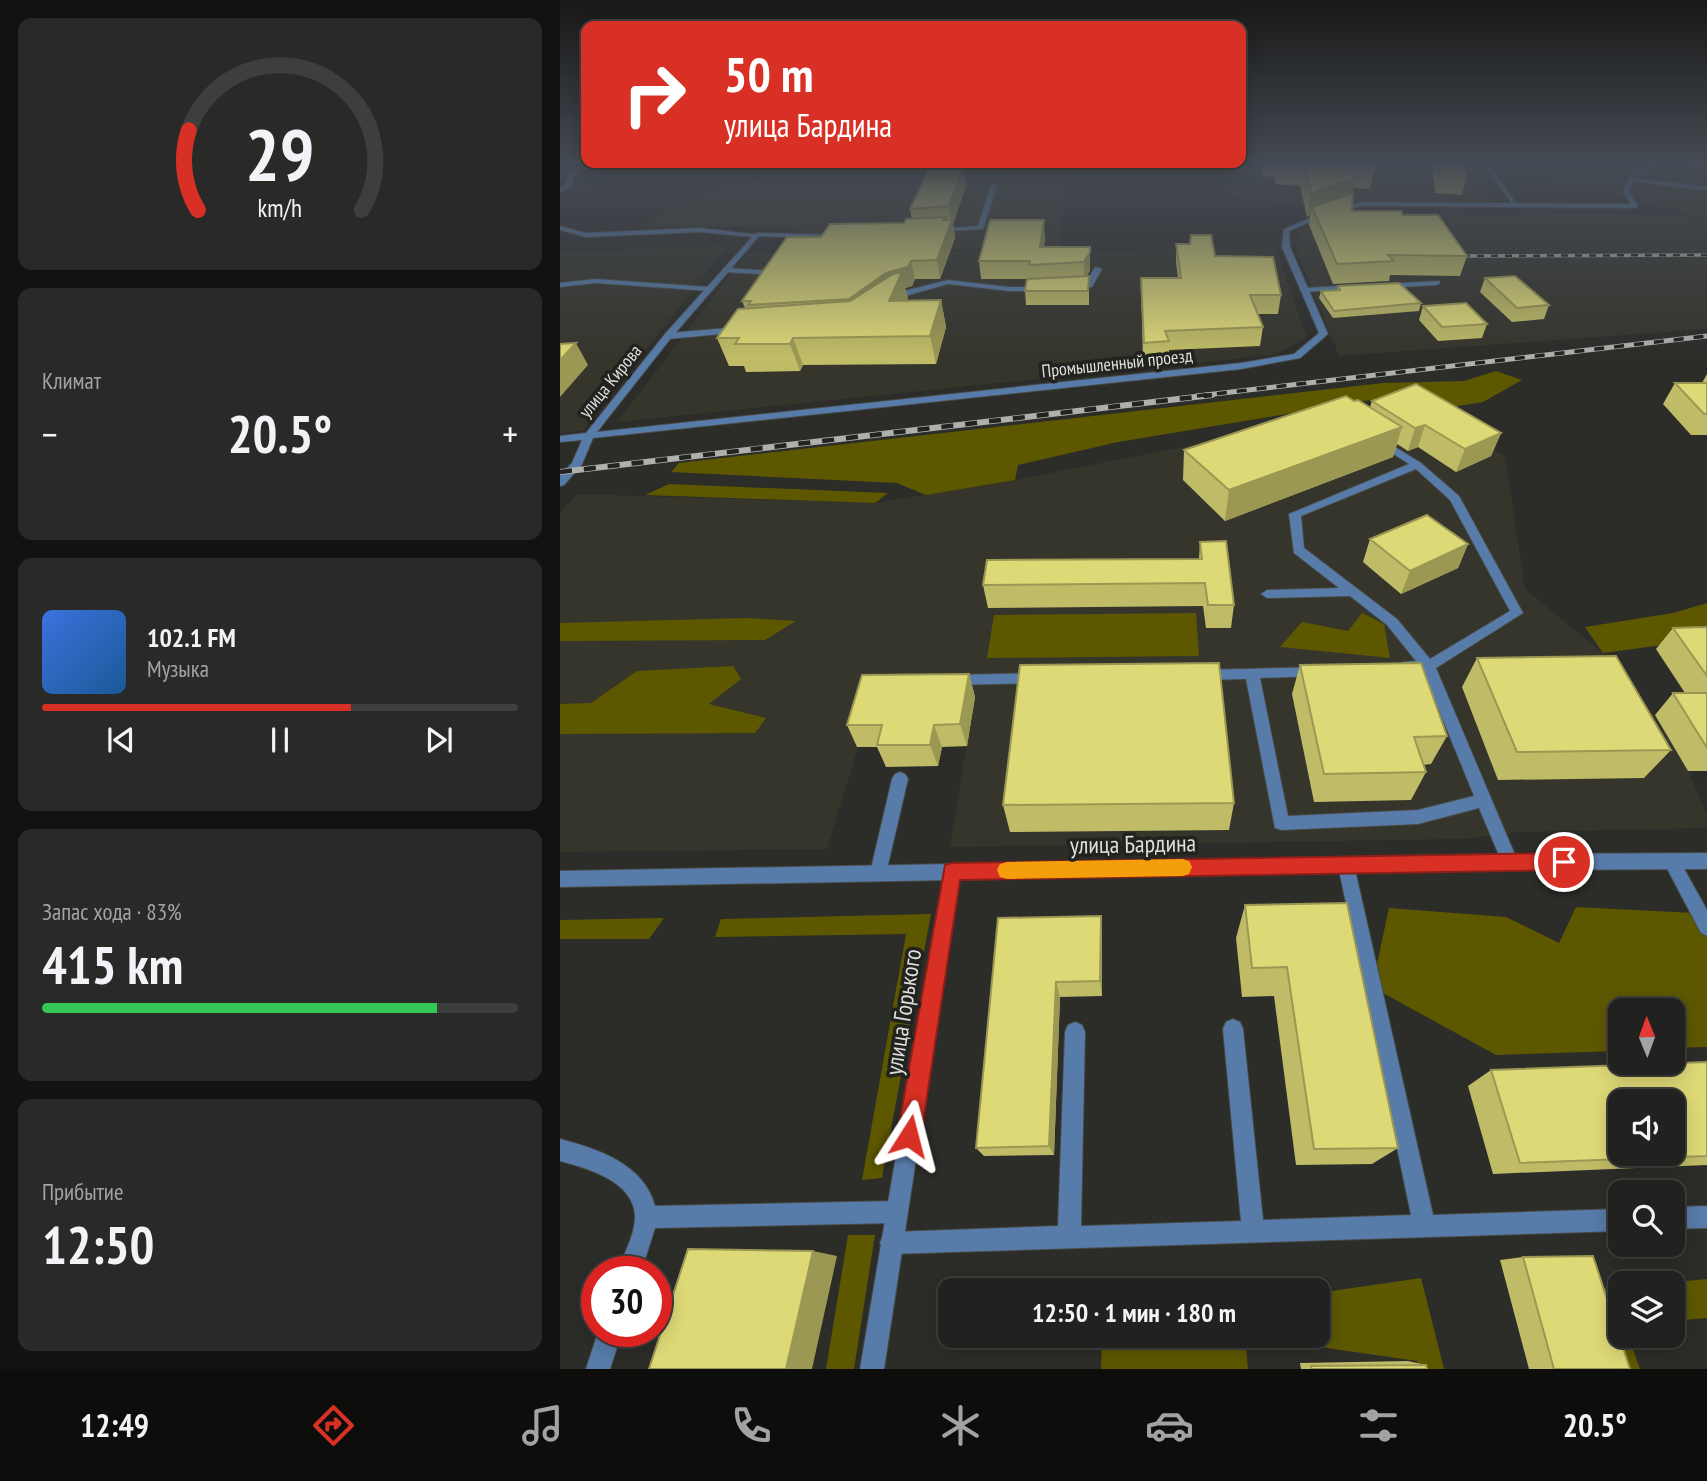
<!DOCTYPE html>
<html lang="ru">
<head>
<meta charset="utf-8">
<style>
	body { margin:0; font-family:"PT Sans Narrow",sans-serif; background:#292928; color:#f1f3f6; height:100vh; display:flex; flex-direction:column; font-size:26px; white-space:nowrap }
	* { box-sizing:border-box; margin:0 }
	p { font-size:23px; color:#a2a3a4 }
	.icon { flex:none; width:38px; height:38px; fill:none; stroke:currentColor; stroke-width:2; stroke-linecap:round; stroke-linejoin:round }
	.map { position:relative; flex:1; overflow:hidden }
	.side { display:flex; flex-direction:column; gap:18px; padding:18px; background:#121211; width:560px }
	.side>* { flex:none }
	.hud { position:absolute; left:21px; top:21px; width:665px; height:147px; border-radius:14px; box-shadow:0 4px 18px #0003,0 0 0 2px #3e3e3d; background:#d93025; color:#fff; overflow:hidden }
	.needle { width:46px; rotate:359deg }
	.controls { position:absolute; left:1048px; top:998px; display:grid; gap:14px }
	.controls a { display:grid; place-items:center; width:77px; height:77px; border-radius:14px; background:#21211f; box-shadow:0 4px 18px #0003,0 0 0 2px #3e3e3d; font-size:35px }
	.speed { position:absolute; left:21px; top:1256px; display:flex; gap:14px; font-size:35px; font-weight:700; text-align:center }
	.speed>* { display:grid; place-content:center; width:91px; height:91px; border-radius:50%; background:#21211f; box-shadow:0 4px 18px #0003,0 0 0 2px #3e3e3d; line-height:1 }
	.speed .limit { border:10px solid #d22; background:#fff; color:#111 }
	.pin { position:absolute; display:grid; place-items:center; width:60px; height:60px; color:#fff; margin:-30px; border:4px solid #fff; border-radius:50%; box-shadow:0 2px 7px #0007 }
	.me { position:absolute; width:77px; margin:-38px; rotate:9deg; stroke-linejoin:round; filter:drop-shadow(0 0 5px #0008) }
	.turn { display:flex; align-items:center; gap:24px; height:147px; padding:0 28px; font-size:32px }
	.turn .icon { width:91px; height:91px; stroke-width:2.5 }
	.turn b { display:block; font-size:49px; line-height:60px }
	.big { font-size:52px; font-weight:800; line-height:1.1 }
	.side .card { flex:1; display:flex; flex-direction:column; justify-content:center; gap:10px; min-width:0; padding:0 24px; border-radius:14px; background:#292928 }
	.side .dial { align-items:center; gap:0 }
	.dial svg { height:182px; overflow:visible; fill:none; stroke:#3e3e3d; stroke-width:7; stroke-linecap:round; text-anchor:middle }
	.dial text { fill:#f1f3f6; stroke:none }
	.song { display:flex; align-items:center; gap:21px }
	.cover { width:84px; height:84px; border-radius:10px; background:linear-gradient(135deg,hsl(220 70% 55%),hsl(210 70% 35%)) }
	.played { height:7px; border-radius:4px; background:linear-gradient(90deg,#d93025 65%,#3e3e3d 65%) }
	.keys { display:flex; justify-content:space-around; direction:ltr }
	.heat { display:flex; justify-content:space-between; align-items:center; font-size:38px; direction:ltr }
	.charge { height:10px; border-radius:5px; background:linear-gradient(90deg,#34c759 83%,#3e3e3d 0) }
	.trip { position:absolute; left:378px; top:1278px; width:392px; height:70px; border-radius:14px; background:#21211f; box-shadow:0 4px 18px #0003,0 0 0 2px #3e3e3d; font-weight:800; line-height:70px; text-align:center }
	.tab-bar { display:flex; height:112px; justify-content:space-around; align-items:center; background:#0d0d0c; color:#a2a3a4 }
	.tab-bar .icon { width:49px; height:49px }
	.tab-bar .active { color:#d93025 }
	.tab-bar b { font-size:32px; color:#f1f3f6 }
	main { display:flex; flex:1; min-height:0 }
	.map>svg:first-child { display:block }
</style>
</head>
<body>
<main>
<section class="side">
<div class="card dial"><svg viewBox="0 0 100 80">
<path d="M14 69A42 42 0 1 1 86 69"/>
<path d="M14 69A42 42 0 0 1 10 34" stroke="#d93025"/>
<text x="50" y="56" font-size="32" font-weight="700">29</text>
<text x="50" y="72" font-size="11">km/h</text>
</svg></div>
<div class="card"><p>Климат</p>
<div class="heat"><a>−</a><b class="big">20.5°</b><a>+</a></div>
</div>
<div class="card">
<div class="song"><i class="cover"></i><div><b>102.1 FM</b><p>Музыка</p></div></div>
<div class="played"></div>
<div class="keys"><svg class="icon" aria-label="previous" viewBox="0 0 24 24"><path d="M18 5L8 12l10 7zM5 5v14"/></svg><svg class="icon" aria-label="pause" viewBox="0 0 24 24"><path d="M8 5v14M16 5v14"/></svg><svg class="icon" aria-label="next" viewBox="0 0 24 24"><path d="M6 5l10 7-10 7zM19 5v14"/></svg></div>
</div>
<div class="card"><p>Запас хода · 83%</p><b class="big">415 km</b><div class="charge"></div></div>
<div class="card"><p>Прибытие</p><b class="big">12:50</b></div>
</section>
<div class="map">
<svg width="1147" height="1369" viewBox="0 0 1147 1369">
	<rect width="100%" height="100%" fill="#2c2c29"/>
	<path fill="#35352c" d="M211,166h145l-3,9 152,-3 -5,77 -277,2 14,-23 -156,-2 30,-21 77,-22z
		M664,166h255l14,36h-131l-50,6 -81,-12z
		M990,166h29l39,6 21,-6h68v53l-168,-44z
		M808,211l314,4 25,6v108l-368,27 -43,-107 2,-18 36,-13z
		M168,245l-145,186 -23,2v-180z
		M716,249l31,89 -33,17 -657,67 130,-169z
		M845,403l100,53 20,133 78,64 52,62 33,56 19,43v14l-185,4 -59,7 -513,8 16,-100h-108l-31,102 -267,3v-339l17,-19 298,9 140,-23z"/>
	<path fill="#5d5800" d="M936,371l26,9 -39,22 -61,10 -21,-17 -283,47 -100,23 -3,15 -89,15 -29,-12 -226,-11 8,-9 704,-80 81,-2z
		M109,484l219,9 -13,10 -230,-8z
		M1147,603v36l-104,14 -18,-26 88,-14z
		M636,613l3,43 -212,2 7,-43z
		M802,613l22,11 6,34 -110,-11 22,-25 46,9z
		M187,618l49,3 -31,19 -205,1v-18z
		M173,666l8,13 -32,25 57,14 -11,15 -195,1v-30l31,-1 46,-32z
		M1016,907l118,6 13,25v109l-34,1v-38h-53v41l-124,4 -124,-68 17,-79 117,9 53,26z
		M371,914l-49,264 -20,2 44,-246 -191,3 6,-18z
		M104,918l-15,21h-89v-19z
		M288,1235h27l-21,134h-28z
		M861,1278l23,91h-25l-2,-8 -125,-18 1,-8h25v-42z
		M1147,1279v39l-34,3v-38h-8z
		M1060,1287v48h8l12,34h-24l-25,-79z
		M542,1335h143l3,34h-147z"/>
	<g fill="none" stroke-linecap="round" stroke-linejoin="round">
		<defs>
			<path id="service" d="M924,166h6l28,40h-4z
				M1072,178l75,9v4l-77,-10z
				M434,184l3,2 -14,43 -48,3 2,-3 41,-3 13,-40z
				M197,233l82,2 3,2 -3,2 -84,-3z
				M535,267l7,2 -10,18 -24,2v-4l18,-2z
				M166,268l49,3 4,2 -4,2 -52,-3v-4z
				M35,279l115,8 4,2 -4,2 -115,-8 -35,4v-4z
				M388,280l61,7h35l4,2 -4,2h-35l-61,-7 -50,14 -6,4 -7,-2 7,-6z
				M879,281l1,2 -4,2 -53,3 -4,-2 4,-2z
				M798,285v4h-3l-51,3 -4,-2 4,-2z
				M180,327l3,1v4l-75,7 -4,-3 4,-3z
				M819,437l42,26 38,33 64,117 -87,55 82,194 -2,5 -6,3 -6,-3 -25,-59 -61,16 -137,6 -6,-2 -29,-149 -46,1 -7,-5 7,-5 122,-3 2,4 -2,4 -5,1 -57,2 28,138 130,-6 56,-14 -51,-125 -20,1 -7,-5 7,-5 13,-1 -29,-36 -37,-29 -83,2 -6,-4 6,-4 72,-2 -45,-35 -5,-39 120,-50 -34,-22v-4zM856,469l34,31 60,111 -80,48 -33,-40 -93,-71 -3,-32z
				M477,673l7,5 -7,5 -85,2 -7,-5 7,-5z
				M340,772l5,2 3,5 -22,94 -2,6 -6,2 -6,-2 -2,-6 22,-94 3,-5z
				M1111,853l6,3 30,54v26l-6,-3 -38,-72 2,-5z
				M786,857l6,3 2,5 79,350 187,-6v22l-729,23 -8,-3 -3,-8 3,-8 8,-3 167,-6 7,-194 3,-7 7,-3 7,3 3,7 -4,194 160,-5 -18,-192 3,-7 7,-3 7,3 3,7 20,191 148,-5 -73,-350 2,-5z
				M0,1139c38,10 84,25 95,67l241,-5 8,3 3,8 -3,8 -8,3 -241,5 -14,44h-24c6,-17 19,-38 18,-57 -2,-34 -48,-47 -75,-54z
				M1147,1206v22l-34,1v-22z
				M38,1332h24l-12,37h-24z"/>
			<path id="minor" d="M13,166h6l-9,21 -10,6v-5l5,-3z
				M1091,166h8l-23,9 -7,17 9,14 -3,2 -273,-2 -36,9 -37,16 1,16 38,87 -28,24 -59,11 -648,69 -11,26 -18,21 -4,1v-10l12,-13 10,-23 -22,2v-6l26,-3 79,-99 87,-97 -52,-5 -114,5 -26,-7v-4l26,7 114,-5 60,7 -89,103 -74,94 644,-69 53,-9 25,-21 -37,-86 2,-18 38,-16 40,-11 269,2 -8,-12 7,-18z
				M1121,166h26v4l-23,-2z
				M392,863l6,2 2,6 -76,498h-24l84,-498 2,-6z"/>
			<path id="tertiary" d="M1147,853v16l-197,1 -950,17v-16l950,-17z"/>
		</defs>
		<use href="#service" stroke="#494946" stroke-width="2"/>
		<use href="#minor" stroke="#494946" stroke-width="2"/>
		<use href="#tertiary" stroke="#494946" stroke-width="2"/>
		<use href="#service" fill="#577ca9" fill-rule="evenodd"/>
		<use href="#minor" fill="#577ca9" fill-rule="evenodd"/>
		<use href="#tertiary" fill="#577ca9" fill-rule="evenodd"/>
		<defs>
			<path id="rail-far2" d="M889,256l258,-1"/>
			<path id="rail-far1" d="M637,396l510,-60"/>
			<path id="rail" d="M0,472l652,-77"/>
		</defs>
		<use href="#rail-far2" stroke="#afafad" stroke-width="3.5"/>
		<use href="#rail-far1" stroke="#afafad" stroke-width="5"/>
		<use href="#rail" stroke="#afafad" stroke-width="6"/>
		<use href="#rail-far2" stroke="#22221f" stroke-width="2.5" stroke-dasharray="7" stroke-linecap="butt"/>
		<use href="#rail-far1" stroke="#22221f" stroke-width="3.5" stroke-dasharray="10" stroke-linecap="butt"/>
		<use href="#rail" stroke="#22221f" stroke-width="4.5" stroke-dasharray="12" stroke-linecap="butt"/>
	</g>
	<path fill="#bfbb66" d="M703,166h112l-5,23 -17,-1 -1,23 51,4 64,41 -7,20 -70,-1 -1,6 -56,3 -24,-59 1,-10 -3,2 -7,-31 -25,-2 1,-7 -14,-1z
		M872,166h33l2,11 -5,18 -27,-2z
		M403,168l3,17 -13,39 2,14 -15,41h-25l-3,7 -7,2 3,10 -2,3 35,-1 5,27 -10,37 -133,1 -3,6 -54,1 -2,-6h-15l-12,-28 28,-30 -3,-7 79,-64 83,-14 8,-4 -2,-10z
		M485,237l-1,10h46v23l-3,6h2v29h-63l-1,-14 2,-12h-46l-2,-18z
		M616,244l39,12 66,39 -3,19h-21l6,13 -3,19 -91,4v10l-26,2 -2,-84h37l-2,-16z
		M925,278l64,27 -5,14 -32,3 -32,-30z
		M778,286l83,17 -2,8 -86,7 -14,-20 2,-7 16,-1z
		M863,306l64,18 -5,14 -44,3 -19,-21z
		M1147,374v61h-16l-28,-31 12,-21h27z
		M794,401l16,6 2,-6 129,32 -10,23 -35,16 -38,-25 -10,4 -11,-7 -4,13 -168,64 -42,-41 1,-30z
		M810,539l98,5 -10,24 -57,26 -38,-32z
		M640,542l34,63 -3,23h-25l-3,-22 -215,2 -5,-23 216,-26z
		M1147,627v144h-19l-33,-56 18,-22h12l-29,-44 17,-21z
		M917,658l194,92 -27,28 -146,2 -36,-93z
		M740,665l147,71 -16,28 -8,1 3,7 -15,28 -97,2 -22,-108z
		M409,674l6,23 -8,49 -25,1 -4,19 -52,1 -9,-20h-20l-10,-22z
		M674,803l-5,27 -219,2 -7,-27z
		M787,903l51,245 -26,16 -76,1 -22,-169 -32,1 -6,-59 9,-33z
		M438,918l104,16v62l-42,1 -6,158 -70,1 -8,-8z
		M1147,1062v103l-214,9 -25,-88 23,-16z
		M963,1257l107,112h-101l-29,-109z
		M848,1361l18,4 1,4h-126l-1,-6z"/>
	<path fill="#9b9853" d="M403,168l3,17 -13,39 2,14 -15,41 -3,-19 7,-40 2,-3 2,13 3,-9 -2,-15z
		M795,179l-5,23 -38,5 -2,8 -3,2 4,-24z
		M484,220l1,17 -4,27 -1,-17z
		M530,247v23l-6,10v-18z
		M351,261l4,18 -3,7 -7,2 3,10 -13,30 -41,-10 -5,-19 37,-26z
		M381,300l5,27 -10,37 -6,-28z
		M233,338l10,27 -3,6 -10,-27z
		M16,343l12,22 -28,32v-37z
		M865,425l-7,22 -10,4 7,-23z
		M842,427l-9,30 -168,64 4,-31z
		M941,433l-10,23 -35,16 9,-23z
		M908,544l-10,24 -57,26 9,-23z
		M409,674l6,23 -8,49 -7,-22z
		M374,725l8,22 -4,19 -8,-21z
		M541,916l1,18v62l-2,-15z
		M496,982l4,15 -6,158 -5,-9z
		M253,1251l24,5 -25,113h-26z"/>
	<path fill="#ded977" stroke="#9b9853" stroke-width="2" fill-rule="evenodd" d="M744,166h52l-1,13 -44,14z
		M879,166h26l2,11 -27,-1z
		M369,168h34l-14,38 -39,3z
		M793,193l-1,18h49l2,4h35l29,41 -79,-1 6,6 -57,3 -25,-57z
		M386,217l-2,3h8l-15,40 -26,1 -3,6 -22,6 -37,26 -101,6 3,-4h-9l45,-64h34l9,-13 74,-1 2,-4z
		M430,220h54l-4,27h50v5l-6,10 -55,3 1,-4h-51z
		M631,235h20l4,21 58,1 8,38h-31l13,32 -98,4 4,10 -25,2 -3,-65h40l-5,-34h14z
		M342,272l-13,29 52,-1 -11,36 -137,2 -3,6h-55l4,-6h-22l21,-29 112,-8 43,-27z
		M529,276l-1,15h-63l2,-12z
		M955,276l34,29 -32,3 -32,-30z
		M839,283l22,20 -87,8 -13,-20 19,-1 -2,-4z
		M906,303l21,21 -45,3 -19,-21z
		M16,343l-16,17v-16z
		M1115,383h32v31h-3z
		M856,384l85,49 -36,16 -40,-24 -10,3 -43,-27z
		M786,396l8,5 4,-1 44,27 -173,63 -45,-40z
		M867,515l41,29 -58,27 -40,-32z
		M666,541l8,64h-26l-3,-22 -222,2 4,-25 215,-1 -2,-17z
		M1147,627v49l-34,-48z
		M1056,656l55,94 -154,2 -40,-94z
		M659,663l15,140 -231,2 17,-140z
		M861,663l26,73 -33,1 12,35 -102,2 -24,-109z
		M409,674l-9,50 -26,1 -4,20h-53l5,-20h-35l15,-50z
		M1113,693h34v55z
		M787,903l51,245 -84,1 -27,-182 -35,1 -7,-63z
		M541,916l-1,65 -44,1 -7,164 -73,2 22,-230z
		M1147,1062v94l-187,7 -29,-93zM1060,1101h53v52h-53z
		M128,1249l125,2 -27,118h-137z
		M1033,1256l37,113h-76l-31,-112z
		M866,1365l1,4h-116v-3z"/>
	<linearGradient id="sky" x2="0" y2="1"><stop stop-color="#181817"/><stop offset="0.46" stop-color="#454b54"/><stop offset="1" stop-color="#454b54" stop-opacity="0"/></linearGradient>
	<rect width="1147" height="357" fill="url(#sky)"/>
	<path fill="#d93025" stroke="#8d1f18" stroke-width="2" d="M1004,853l6,3 3,6 -3,6 -6,2 -604,10 -39,256 -4,8 -8,4 -9,-4 -3,-8 48,-271 7,-2z"/>
	<path fill="#f59e0b" d="M623,859l6,2 3,6 -3,7 -6,2 -176,3 -7,-2 -3,-7 3,-6 7,-2z"/>
	<g text-anchor="middle" dominant-baseline="central" stroke-width="7" stroke-linejoin="round" paint-order="stroke">
		<g font-size="18" fill="#dfdfdd" stroke="#22221f">
			<text transform="translate(557 363) rotate(-6)">Промышленный проезд</text>
			<text transform="translate(50 381) rotate(-51)">улица Кирова</text>
		</g>
		<g font-size="24" fill="#dfdfdd" stroke="#22221f">
			<text transform="translate(573 844) rotate(-1)">улица Бардина</text>
			<text transform="translate(343 1012) rotate(-81)">улица Горького</text>
		</g>
	</g>
</svg>
<div class="controls">
<a><svg class="needle" viewBox="-14 -14 28 28"><path d="M0-13l5 13h-10z" fill="#e53935"/><path d="M0 13l5-13h-10z" fill="#a2a3a4"/></svg></a>
<a><svg class="icon" aria-label="sound" viewBox="0 0 24 24"><path d="M4 9h4l5-4v14l-5-4H4zM17 9q2 3 0 6"/></svg></a>
<a><svg class="icon" aria-label="search" viewBox="0 0 24 24"><circle cx="10" cy="10" r="6"/><path d="M15 15l6 6"/></svg></a>
<a><svg class="icon" aria-label="layers" viewBox="0 0 24 24"><path d="M12 4l9 5-9 5-9-5zM3 14l9 5 9-5"/></svg></a>
</div>
<div class="speed"><div class="limit">30</div></div>
<div class="pin" style="left:1004px;top:862px;background:#d93025"><svg class="icon" aria-label="arrive" viewBox="0 0 24 24"><path d="M6 21V4h12l-3 4 3 4H6"/></svg></div>
<svg class="me" style="left:349px;top:1136px" viewBox="-20 -20 40 40"><path d="M0-17L14 15 0 8-14 15z" fill="#d93025" stroke="#fff" stroke-width="4"/></svg>
<div class="trip">12:50 · 1 мин · 180 m</div>
<div class="hud">
<div class="turn"><svg class="icon" aria-label="right" viewBox="0 0 24 24"><path d="M7 20v-9h11M14 6l5 5-5 5"/></svg><div><b>50 m</b>улица Бардина</div></div>
</div>
</div>
</main>
<nav class="tab-bar">
<b>12:49</b>
<svg class="icon active" aria-label="directions" viewBox="0 0 24 24"><path d="M12 3l9 9-9 9-9-9zM9 14v-3h6M13 9l2 2-2 2"/></svg>
<svg class="icon" aria-label="music" viewBox="0 0 24 24"><path d="M9 18V5l10-2v13"/><circle cx="6" cy="18" r="3"/><circle cx="16" cy="16" r="3"/></svg>
<svg class="icon" aria-label="phone" viewBox="0 0 24 24"><path d="M5 4h4l2 5-3 2q2 4 5 5l2-3 5 2v4C11 20 4 13 5 4z"/></svg>
<svg class="icon" aria-label="climate" viewBox="0 0 24 24"><path d="M12 3v18M4 7l16 10M4 17L20 7"/></svg>
<svg class="icon" aria-label="car" viewBox="0 0 24 24"><path d="M5 17H2v-5l4-1 3-4h7l3 4 3 1v5h-3M9 17h6M6 11h13"/><circle cx="7" cy="17" r="2"/><circle cx="17" cy="17" r="2"/></svg>
<svg class="icon" aria-label="filters" viewBox="0 0 24 24"><path d="M4 7h16M4 17h16"/><circle cx="9" cy="7" r="2"/><circle cx="15" cy="17" r="2"/></svg>
<b>20.5°</b>
</nav>
</body>
</html>
